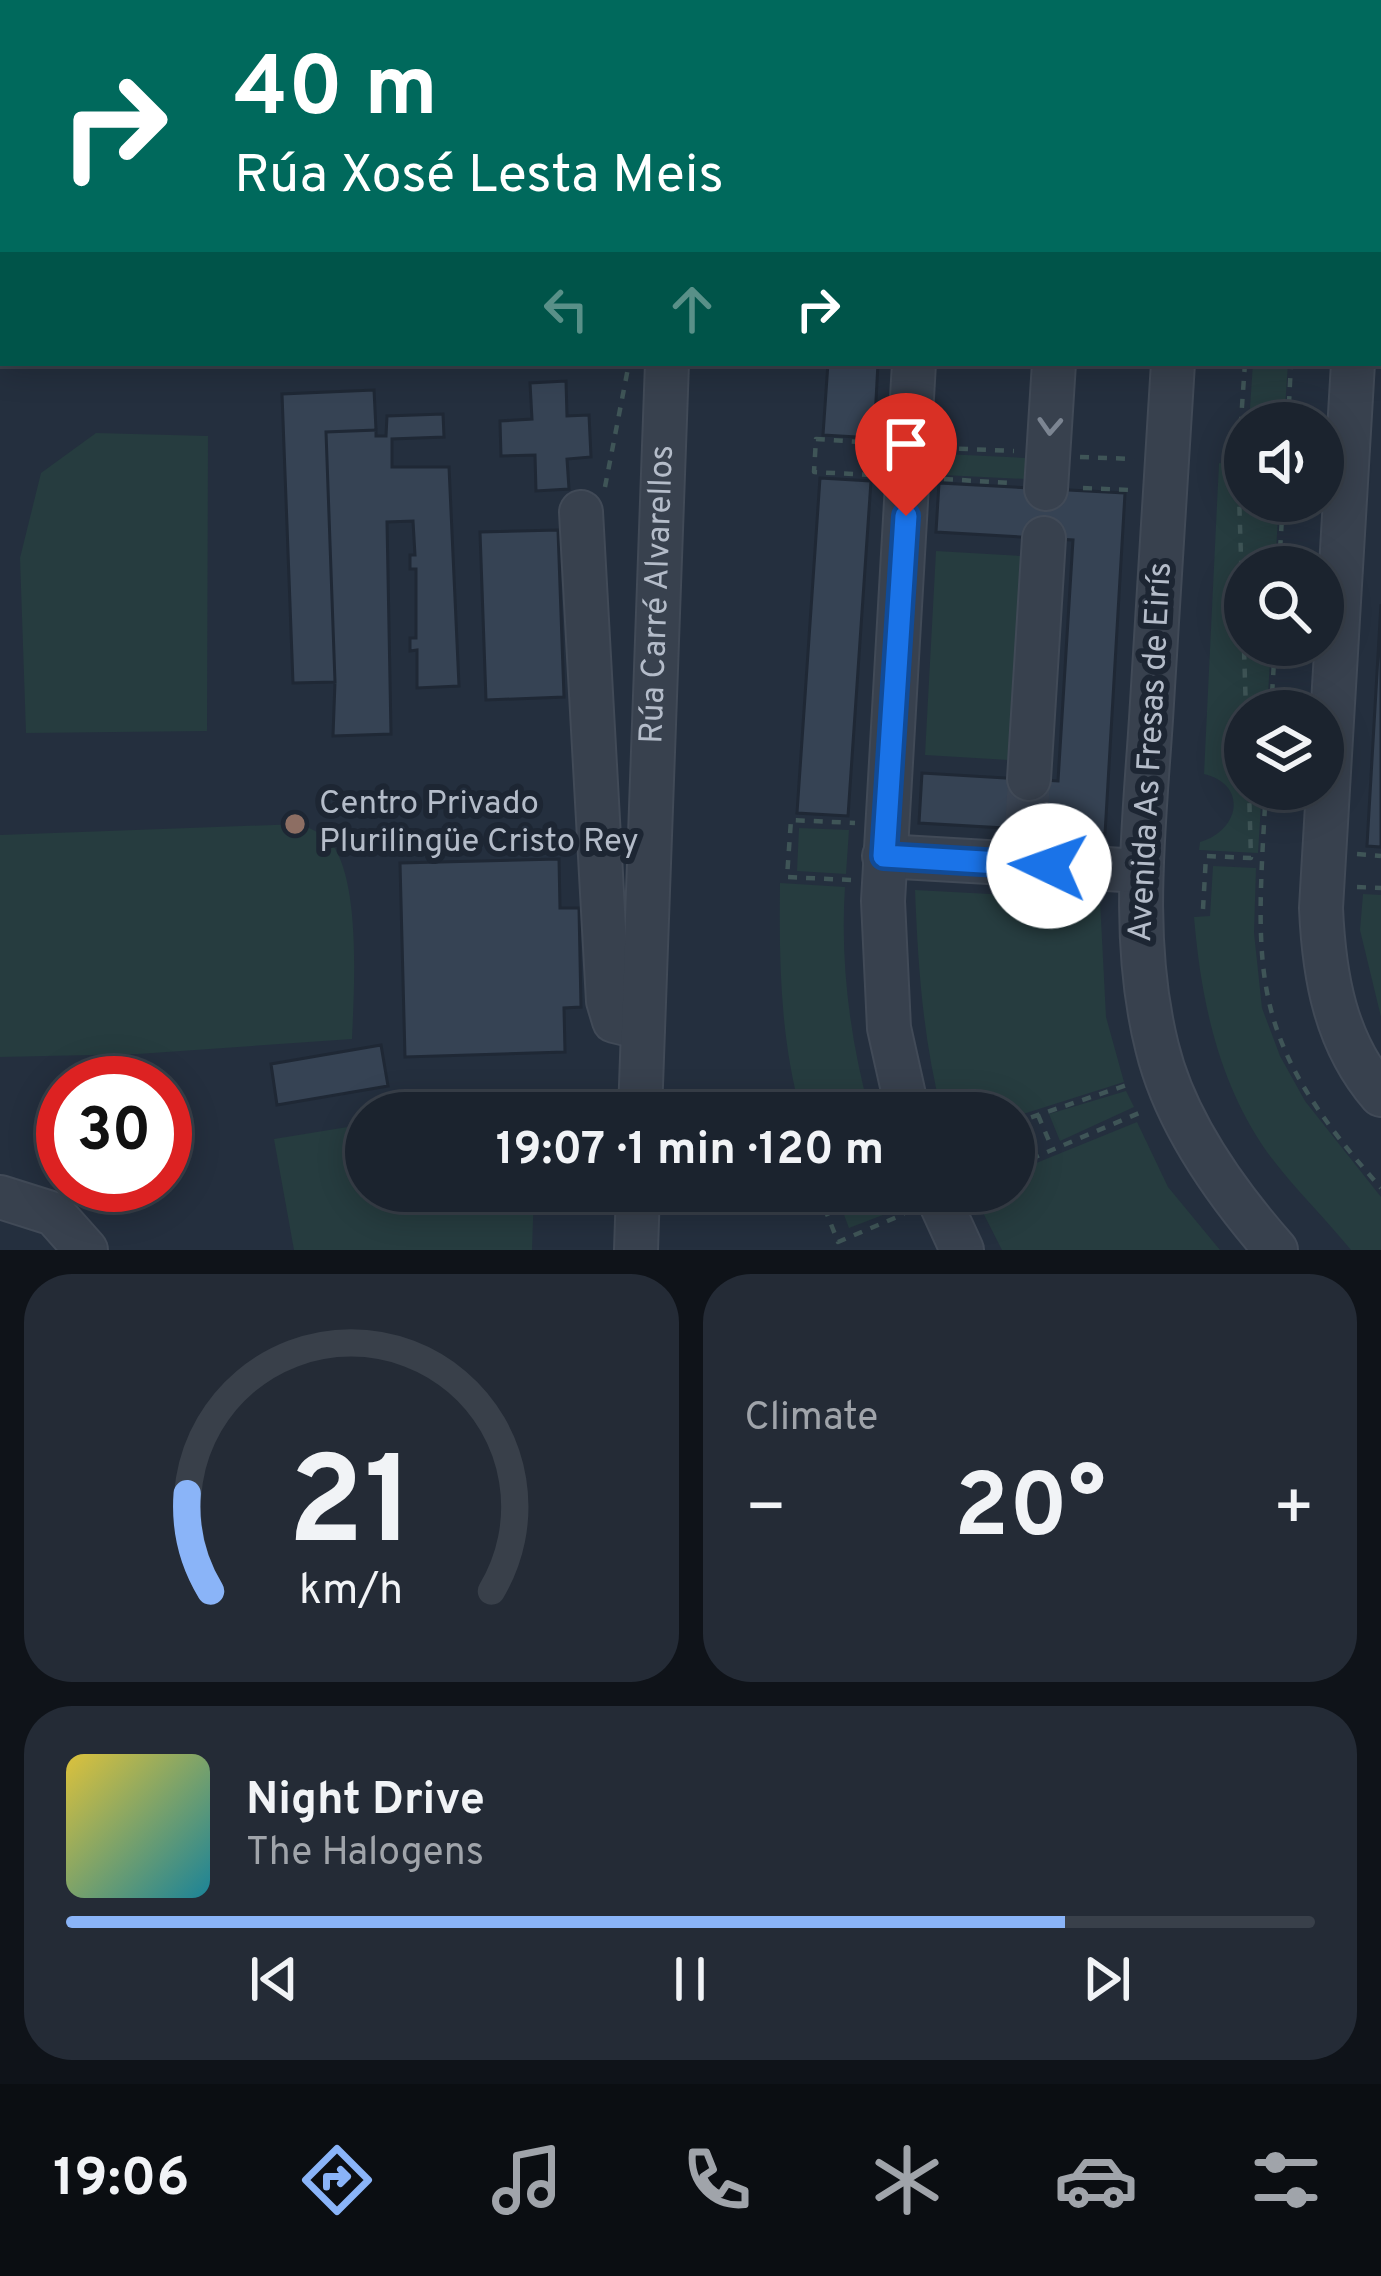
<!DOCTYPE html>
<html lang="en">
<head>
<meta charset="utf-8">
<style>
	body { margin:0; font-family:Overpass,sans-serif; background:#242b36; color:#f1f3f6; height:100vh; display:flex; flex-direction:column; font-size:45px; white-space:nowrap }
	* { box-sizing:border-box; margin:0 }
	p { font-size:39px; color:#a0a4aa }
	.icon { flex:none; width:66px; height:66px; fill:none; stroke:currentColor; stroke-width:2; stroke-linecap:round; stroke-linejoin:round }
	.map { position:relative; height:1250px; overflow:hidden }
	.panel { display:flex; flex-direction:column; gap:24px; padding:24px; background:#0f1319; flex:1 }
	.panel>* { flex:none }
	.hud { position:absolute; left:0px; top:0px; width:1383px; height:366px; box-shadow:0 6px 30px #0003,0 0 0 3px #39404a; background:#00695c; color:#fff; overflow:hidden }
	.fabs { position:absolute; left:1224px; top:402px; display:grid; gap:24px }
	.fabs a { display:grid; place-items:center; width:120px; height:120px; border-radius:50%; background:#1b232e; box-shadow:0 6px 30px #0003,0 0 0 3px #39404a; font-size:60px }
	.speed { position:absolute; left:36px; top:1056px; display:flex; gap:24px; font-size:60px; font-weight:700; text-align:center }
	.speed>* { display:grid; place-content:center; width:156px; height:156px; border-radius:50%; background:#1b232e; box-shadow:0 6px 30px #0003,0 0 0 3px #39404a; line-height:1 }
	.speed .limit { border:18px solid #d22; background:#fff; color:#111 }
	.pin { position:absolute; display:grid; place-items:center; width:102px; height:102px; color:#fff; margin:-123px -51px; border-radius:50% 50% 50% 0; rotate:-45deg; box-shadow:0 0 12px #0007 }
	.pin .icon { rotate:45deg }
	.me { position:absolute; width:132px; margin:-66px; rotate:273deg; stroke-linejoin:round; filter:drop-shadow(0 0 9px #0008) }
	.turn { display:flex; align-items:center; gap:42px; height:252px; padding:0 36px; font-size:54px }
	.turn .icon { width:156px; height:156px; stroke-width:2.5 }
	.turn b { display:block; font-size:84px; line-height:102px }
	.lanes { display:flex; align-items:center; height:114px; padding:0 36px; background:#0003; justify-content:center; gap:60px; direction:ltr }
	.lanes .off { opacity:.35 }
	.big { font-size:90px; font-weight:700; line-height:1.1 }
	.panel .widget { flex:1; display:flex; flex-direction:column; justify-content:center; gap:18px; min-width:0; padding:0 42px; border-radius:48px; background:#242b36 }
	.panel .dial { align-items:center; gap:0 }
	.dial svg { height:312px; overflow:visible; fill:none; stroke:#39404a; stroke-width:7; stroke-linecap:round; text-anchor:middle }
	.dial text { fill:#f1f3f6; stroke:none }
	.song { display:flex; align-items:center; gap:36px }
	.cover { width:144px; height:144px; border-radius:18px; background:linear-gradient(135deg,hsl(50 70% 55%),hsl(190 70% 35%)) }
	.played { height:12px; border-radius:6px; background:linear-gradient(90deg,#8ab4f8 80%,#39404a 80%) }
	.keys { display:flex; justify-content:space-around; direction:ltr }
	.heat { display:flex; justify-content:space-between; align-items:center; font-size:66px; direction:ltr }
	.panel .tiles { flex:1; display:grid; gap:24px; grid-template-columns:1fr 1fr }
	.widget:last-child { grid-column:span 2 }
	.trip { position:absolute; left:345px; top:1092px; width:690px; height:120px; border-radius:60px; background:#1b232e; box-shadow:0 6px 30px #0003,0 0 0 3px #39404a; font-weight:700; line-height:120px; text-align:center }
	.menu { display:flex; height:192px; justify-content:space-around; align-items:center; background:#0b0e12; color:#a0a4aa }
	.menu .icon { width:84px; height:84px }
	.menu .on { color:#8ab4f8 }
	.menu b { font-size:54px; color:#f1f3f6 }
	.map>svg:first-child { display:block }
</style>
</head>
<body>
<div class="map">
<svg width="1381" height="1250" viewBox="0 0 1381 1250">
	<rect width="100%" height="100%" fill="#242f3e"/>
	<path fill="#263c3f" d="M1253,363h35l-4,60h-35z
		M96,433l112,3 -1,295 -181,2 -6,-175 21,-85z
		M944,454l82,4 -1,21 -82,-4z
		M1219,463l26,2v36h34l-4,66h-30v78h26l-4,66h-22v78h17l-4,64 -59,-3 1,-8c39,-11 49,-57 4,-68z
		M936,551l85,5 -12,204 -84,-5z
		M300,824c11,5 25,10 32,20 29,40 22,146 20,195l-214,15 -138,3v-222z
		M799,828l50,2 -3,44 -49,-3z
		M1213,866l43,2 -2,65 8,75 18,48 25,45 76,96v53h-30c-27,-33 -59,-64 -84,-98 -49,-70 -66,-152 -73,-235l16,-1z
		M780,883l65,4c-5,76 5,152 25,226h-69c-21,-76 -22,-152 -21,-230z
		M915,890l185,10 6,117 18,65 -110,35v-4h-72c-19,-73 -24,-147 -27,-223z
		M1363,894l18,1v122l-21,-87z
		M1126,1091l8,16 -74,34 -11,-27z
		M1137,1122l31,65 52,63h-218l-30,-59h42v-19z
		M366,1124v67h168l-2,59h-238l-20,-111z
		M835,1191h60l6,17 -52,20z"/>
	<path fill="#364354" stroke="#1f2835" stroke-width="3" d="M828,363h50l-4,75 -51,-3z
		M566,381l1,35 22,-1 2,42 -24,2 2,30 -33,2 -1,-36 -34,1 -1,-35 32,-2 -2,-36z
		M374,390l2,40 -50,2 9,250 -42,1 -11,-289z
		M443,414l1,23 -52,2v28h57l10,219 -42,2v-38l-7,1v-13h6v-69h-6v-14h5l-2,-34 -26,1 4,212 -58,2 2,-54 -9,-250 50,-2v6h10l1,-20z
		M820,478l51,3 -23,335 -51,-3z
		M939,483l186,10 -20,341 -186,-11 3,-50 136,8 15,-241 -137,-8z
		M558,530l6,167 -78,3 -6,-168z
		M1381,604v243l-14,-1z
		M559,859l1,49h19l2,99 -17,1 1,44 -160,5 -5,-194z
		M381,1045l7,41 -111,19 -6,-41z"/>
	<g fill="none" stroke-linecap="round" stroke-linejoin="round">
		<path stroke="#3a4453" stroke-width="42" stroke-dasharray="42 21" stroke-linecap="butt" d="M1026,829l3,-50"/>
		<defs>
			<g id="minor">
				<path d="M681,3v-3"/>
				<path d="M935,3v-3"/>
				<path d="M1074,3l1,-3"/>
				<path d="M1196,3v-3"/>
				<path d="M1375,3l1,-3"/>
				<path d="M1173,363c-7,119 -15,237 -22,356 -7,109 -21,220 6,328 18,75 69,146 119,203"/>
				<path d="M1353,363l-32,545c3,68 14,134 60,187"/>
				<path d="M1046,489l8,-126"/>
				<path d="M581,512l27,489 6,20 29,7"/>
				<path d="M1029,779l15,-241"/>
				<path d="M884,856l257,15"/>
				<path id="s1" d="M640,1113l27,-750"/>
				<path d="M908,1113l-19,-85 -6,-127 31,-538"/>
				<path d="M935,1191l27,59"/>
				<path d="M0,1197l54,17 32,36"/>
				<path d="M636,1250l2,-59"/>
			</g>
		</defs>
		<use href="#minor" stroke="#414a57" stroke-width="46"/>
		<path stroke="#3f5557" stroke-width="4.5" stroke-dasharray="9 9" stroke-linecap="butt" d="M538,0l2,3
			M1313,3v-3
			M1245,363l-7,101 8,247
			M1288,423l3,-60
			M941,448l73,3
			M1080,457l54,2
			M871,475l-57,-3 2,-33 60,4
			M944,479l66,4
			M605,487l24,-124
			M1083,488l48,2
			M1279,567l4,-66
			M1271,711l4,-66
			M1266,789c-11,190 -18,250 115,399
			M1357,854l24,2
			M851,880l-64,-3 4,-57 64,3
			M1357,887l24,1
			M1203,909l3,-53 45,2 -2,-69
			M1038,1115l14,33
			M1014,1123l119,-40
			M1014,1166l130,-55
			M818,1191l20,51 66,-28"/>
		<use href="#minor" stroke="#38414e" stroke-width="42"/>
	</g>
	<defs><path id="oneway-chevron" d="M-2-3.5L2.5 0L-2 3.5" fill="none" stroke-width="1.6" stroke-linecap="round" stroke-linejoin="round" transform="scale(3)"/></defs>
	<use stroke="#7c8592" href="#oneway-chevron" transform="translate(1050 426) rotate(93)"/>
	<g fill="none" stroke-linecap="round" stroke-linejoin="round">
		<defs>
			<path id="route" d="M906,516l-22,340 165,10"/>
		</defs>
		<use href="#route" stroke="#114b97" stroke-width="30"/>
		<use href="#route" stroke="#1a73e8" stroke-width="21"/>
	</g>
	<circle fill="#8d6e63" stroke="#1d2633" stroke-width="4.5" cx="295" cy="824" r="12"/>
	<g text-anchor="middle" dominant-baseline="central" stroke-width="12" stroke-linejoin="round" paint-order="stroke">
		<g font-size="33" fill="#b4bcc9" stroke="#1d2633">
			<text stroke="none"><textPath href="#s1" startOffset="519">Rúa Carré Alvarellos</textPath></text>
			<text transform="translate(1152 752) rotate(-87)">Avenida As Fresas de Eirís</text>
		</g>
		<g font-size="33" fill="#b4bcc9" stroke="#1d2633" text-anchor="start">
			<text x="319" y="805">Centro Privado<tspan x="319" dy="38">Plurilingüe Cristo Rey</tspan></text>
		</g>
	</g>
</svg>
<div class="fabs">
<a><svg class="icon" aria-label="sound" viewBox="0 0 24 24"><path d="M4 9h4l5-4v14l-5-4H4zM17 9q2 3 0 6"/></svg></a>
<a><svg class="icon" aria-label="search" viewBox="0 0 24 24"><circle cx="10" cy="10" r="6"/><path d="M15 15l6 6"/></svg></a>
<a><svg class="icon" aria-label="layers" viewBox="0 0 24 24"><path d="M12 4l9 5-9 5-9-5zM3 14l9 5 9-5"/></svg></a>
</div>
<div class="speed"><div class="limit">30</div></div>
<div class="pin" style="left:906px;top:516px;background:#d93025"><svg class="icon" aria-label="arrive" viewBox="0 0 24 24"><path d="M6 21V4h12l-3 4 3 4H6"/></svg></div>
<svg class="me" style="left:1049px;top:866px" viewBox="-20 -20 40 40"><circle r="19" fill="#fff"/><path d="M0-13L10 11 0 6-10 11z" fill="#1a73e8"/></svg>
<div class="trip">19:07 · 1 min · 120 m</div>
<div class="hud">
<div class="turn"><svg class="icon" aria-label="right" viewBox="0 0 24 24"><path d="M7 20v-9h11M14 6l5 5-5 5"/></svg><div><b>40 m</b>Rúa Xosé Lesta Meis</div></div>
<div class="lanes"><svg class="icon off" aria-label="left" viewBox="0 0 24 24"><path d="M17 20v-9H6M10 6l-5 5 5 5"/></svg><svg class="icon off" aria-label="ahead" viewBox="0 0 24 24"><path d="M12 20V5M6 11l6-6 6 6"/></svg><svg class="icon" aria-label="right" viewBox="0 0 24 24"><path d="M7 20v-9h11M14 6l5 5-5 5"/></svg></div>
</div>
</div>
<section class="panel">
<div class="tiles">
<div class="widget dial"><svg viewBox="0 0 100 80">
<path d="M14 69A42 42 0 1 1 86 69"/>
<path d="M14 69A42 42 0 0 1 8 44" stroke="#8ab4f8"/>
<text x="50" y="56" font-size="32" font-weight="700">21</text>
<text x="50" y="72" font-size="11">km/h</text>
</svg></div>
<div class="widget"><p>Climate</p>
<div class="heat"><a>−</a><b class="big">20°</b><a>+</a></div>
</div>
<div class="widget">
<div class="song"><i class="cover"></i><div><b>Night Drive</b><p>The Halogens</p></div></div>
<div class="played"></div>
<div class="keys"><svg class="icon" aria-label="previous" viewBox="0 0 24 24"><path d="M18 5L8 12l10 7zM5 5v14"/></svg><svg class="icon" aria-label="pause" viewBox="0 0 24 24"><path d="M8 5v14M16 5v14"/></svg><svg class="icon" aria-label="next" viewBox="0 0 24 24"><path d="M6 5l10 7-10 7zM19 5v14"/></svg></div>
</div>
</div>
</section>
<nav class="menu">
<b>19:06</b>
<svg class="icon on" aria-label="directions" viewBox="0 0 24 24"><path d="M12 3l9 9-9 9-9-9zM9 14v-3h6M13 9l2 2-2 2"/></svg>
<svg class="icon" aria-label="music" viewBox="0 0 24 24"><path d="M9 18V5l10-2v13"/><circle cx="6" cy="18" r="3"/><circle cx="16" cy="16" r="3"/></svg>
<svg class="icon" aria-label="phone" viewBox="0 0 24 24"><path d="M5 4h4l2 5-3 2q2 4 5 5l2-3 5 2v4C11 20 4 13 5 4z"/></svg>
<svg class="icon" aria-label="climate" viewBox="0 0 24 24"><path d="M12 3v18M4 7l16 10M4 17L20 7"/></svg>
<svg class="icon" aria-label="car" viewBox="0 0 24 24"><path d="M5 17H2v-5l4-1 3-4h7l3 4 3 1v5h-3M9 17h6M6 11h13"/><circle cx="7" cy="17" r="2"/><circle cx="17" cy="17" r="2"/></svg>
<svg class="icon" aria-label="filters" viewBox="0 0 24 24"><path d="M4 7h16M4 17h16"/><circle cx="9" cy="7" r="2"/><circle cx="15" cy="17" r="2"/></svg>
</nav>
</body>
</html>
